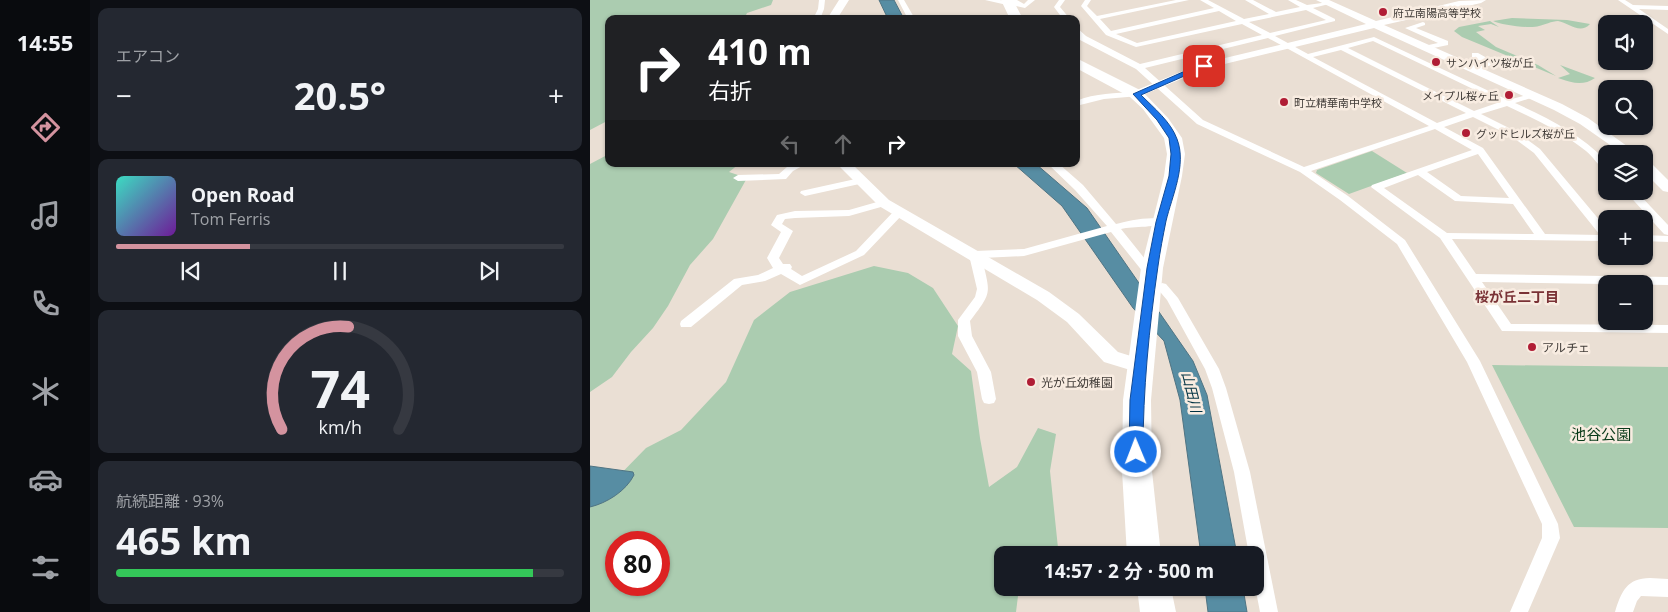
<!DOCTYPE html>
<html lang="ja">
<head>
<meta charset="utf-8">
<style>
	body { margin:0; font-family:"Open Sans","Noto Sans JP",sans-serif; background:#242831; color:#f1f3f6; height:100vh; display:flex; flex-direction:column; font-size:19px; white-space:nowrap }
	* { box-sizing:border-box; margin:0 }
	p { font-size:16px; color:#9ea1a6 }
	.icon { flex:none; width:28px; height:28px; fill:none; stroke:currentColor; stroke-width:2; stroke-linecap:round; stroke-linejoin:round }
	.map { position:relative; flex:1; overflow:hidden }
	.sheet { display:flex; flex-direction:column; gap:8px; padding:8px; background:#0d0f14; width:500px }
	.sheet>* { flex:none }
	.guide { position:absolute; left:15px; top:15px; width:475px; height:152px; border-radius:10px; box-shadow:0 1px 4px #0004; background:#202124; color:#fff; overflow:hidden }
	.fabs { position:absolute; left:1008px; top:15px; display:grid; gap:10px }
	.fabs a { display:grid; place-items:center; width:55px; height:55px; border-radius:10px; background:#171b24; box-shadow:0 1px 4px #0004; font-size:25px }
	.speed { position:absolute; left:15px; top:531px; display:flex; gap:10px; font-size:25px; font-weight:700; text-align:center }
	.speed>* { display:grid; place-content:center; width:65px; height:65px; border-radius:50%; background:#171b24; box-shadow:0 1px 4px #0004; line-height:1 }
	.speed .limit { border:8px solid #d22; background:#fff; color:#111 }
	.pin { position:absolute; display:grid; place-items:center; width:42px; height:42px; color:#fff; margin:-21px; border-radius:10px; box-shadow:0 2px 8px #0006 }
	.me { position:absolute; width:55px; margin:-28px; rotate:359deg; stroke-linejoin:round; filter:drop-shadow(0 0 4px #0008) }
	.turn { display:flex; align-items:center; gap:18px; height:105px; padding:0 20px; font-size:22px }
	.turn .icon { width:65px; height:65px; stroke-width:2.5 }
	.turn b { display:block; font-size:35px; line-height:42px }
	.lanes { display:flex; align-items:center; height:48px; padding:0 20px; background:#0003; justify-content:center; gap:25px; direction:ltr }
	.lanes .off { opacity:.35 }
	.big { font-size:38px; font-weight:700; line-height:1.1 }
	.sheet .tile { flex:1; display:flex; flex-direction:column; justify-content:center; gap:8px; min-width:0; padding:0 18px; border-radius:10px; background:#242831 }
	.sheet .dial { align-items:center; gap:0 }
	.dial svg { height:130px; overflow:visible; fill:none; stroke:#363941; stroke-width:7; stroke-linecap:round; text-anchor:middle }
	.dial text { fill:#f1f3f6; stroke:none }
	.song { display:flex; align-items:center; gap:15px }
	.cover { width:60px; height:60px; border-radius:8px; background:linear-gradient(135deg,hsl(170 70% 55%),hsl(280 70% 35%)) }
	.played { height:5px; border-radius:2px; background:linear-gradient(90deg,#d4939f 30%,#363941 30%) }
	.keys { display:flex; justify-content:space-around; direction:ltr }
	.heat { display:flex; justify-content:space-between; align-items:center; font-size:28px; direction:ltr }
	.charge { height:8px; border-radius:4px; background:linear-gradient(90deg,#34c759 93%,#363941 0) }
	.trip { position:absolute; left:404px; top:546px; width:270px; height:50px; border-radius:10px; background:#171b24; box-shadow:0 1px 4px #0004; font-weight:700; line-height:50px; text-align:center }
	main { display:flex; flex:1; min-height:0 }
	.dock { display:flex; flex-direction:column; width:90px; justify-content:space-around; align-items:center; background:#090b0e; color:#9ea1a6 }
	.dock .icon { width:35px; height:35px }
	.dock .selected { color:#d4939f }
	.dock b { font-size:22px; color:#f1f3f6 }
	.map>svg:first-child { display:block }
</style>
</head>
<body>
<main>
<nav class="dock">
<b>14:55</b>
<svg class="icon selected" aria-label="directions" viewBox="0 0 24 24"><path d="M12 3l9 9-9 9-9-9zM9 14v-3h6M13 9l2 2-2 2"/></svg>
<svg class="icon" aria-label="music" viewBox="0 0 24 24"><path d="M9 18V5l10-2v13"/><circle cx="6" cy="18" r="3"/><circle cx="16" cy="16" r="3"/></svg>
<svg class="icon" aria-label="phone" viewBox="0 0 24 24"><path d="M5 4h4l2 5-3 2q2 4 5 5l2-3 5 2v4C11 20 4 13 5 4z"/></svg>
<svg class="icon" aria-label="climate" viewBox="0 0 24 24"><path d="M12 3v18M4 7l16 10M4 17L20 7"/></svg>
<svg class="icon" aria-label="car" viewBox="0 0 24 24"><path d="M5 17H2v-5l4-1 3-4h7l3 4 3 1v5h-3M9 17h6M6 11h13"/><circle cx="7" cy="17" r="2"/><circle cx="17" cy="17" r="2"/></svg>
<svg class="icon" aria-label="filters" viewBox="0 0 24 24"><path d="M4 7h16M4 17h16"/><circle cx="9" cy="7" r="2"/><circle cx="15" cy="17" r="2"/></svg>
</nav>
<section class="sheet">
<div class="tile"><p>エアコン</p>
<div class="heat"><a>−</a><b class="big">20.5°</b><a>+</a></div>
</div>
<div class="tile">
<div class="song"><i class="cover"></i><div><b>Open Road</b><p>Tom Ferris</p></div></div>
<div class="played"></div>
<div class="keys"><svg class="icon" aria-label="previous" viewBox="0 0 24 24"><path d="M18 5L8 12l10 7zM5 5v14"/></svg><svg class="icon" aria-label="pause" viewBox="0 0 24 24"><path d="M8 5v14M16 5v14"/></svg><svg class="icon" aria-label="next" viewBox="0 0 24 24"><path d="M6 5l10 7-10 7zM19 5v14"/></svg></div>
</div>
<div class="tile dial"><svg viewBox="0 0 100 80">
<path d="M14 69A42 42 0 1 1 86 69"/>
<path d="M14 69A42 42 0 0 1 55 6" stroke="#d4939f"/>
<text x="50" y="56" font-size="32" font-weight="700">74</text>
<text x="50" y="72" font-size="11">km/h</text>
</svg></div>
<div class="tile"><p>航続距離 · 93%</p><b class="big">465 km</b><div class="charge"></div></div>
</section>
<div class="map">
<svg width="1078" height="612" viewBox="0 0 1078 612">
	<rect width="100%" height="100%" fill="#eadfd4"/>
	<path fill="#abccb0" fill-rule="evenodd" d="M0,0h183l-2,5 -24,8 -3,6h-135v101l-19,10z
		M922,18l55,2 23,4c-10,11 -21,-1 -32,-3 -6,0 -14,4 -19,5 -8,3 -38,-1 -46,-5z
		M900,21l9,6 -8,-3 -13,2 7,4 -9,2 20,15 42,18 18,11 -94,-39 -8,-6 5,-4z
		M970,65l35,13c-11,8 -23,5 -34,1l-3,-1 12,-4z
		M782,151l35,22 -58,21 -33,-21 1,-3z
		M19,154v10h130l-10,8 18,6 -34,61 -23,26 -22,41 -15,22 -22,24 -19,25 -22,15v-228z
		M284,266l34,7 25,15 25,38 -6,28 19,17 9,67 9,49 28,-20 21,-39 18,6 -6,37 8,77 -2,7h-54v33h37l-21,8 -2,16h-426v-124l13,4 43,-44 35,-18 45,-48 28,-62 36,-28zM26,542h43v43h-43z
		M902,365l176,2v161l-94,-1z"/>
	<path fill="#578da3" stroke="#507483" d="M289,0h15l10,19h-16z
		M424,164h22l51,44 106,153 14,34 30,160h-36l-21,-155 -16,-59 -31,-33 -71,-102z
		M0,466l43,6 1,3c-8,16 -27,28 -44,32z
		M615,588h38l4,24h-39z"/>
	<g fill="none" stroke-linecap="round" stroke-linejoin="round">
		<path fill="#fff" fill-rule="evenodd" d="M229,0h6l-1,9 -4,10h-7l5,-10z
			M308,0h6l11,19h-7z
			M395,0h15l10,3 -3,2z
			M420,0h7l7,4 4,-4h7l-10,8 -9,-2z
			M469,0h6l-5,7 10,12h-7l-9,-12z
			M495,0h6l-4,6 10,10 79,-16h13l-89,19 11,12 103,-23 -14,-8h8l36,19 25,-5 -24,-14h8l23,12 24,-5 -12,-7h8l11,5 22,-3v2l-16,4 22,11v2l-60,15 33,18 66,-17 134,63 26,-7v4l-19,6c33,15 66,31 91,58v8c-8,-2 -13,-13 -20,-18 -24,-19 -51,-32 -79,-45l-26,8 36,18 23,17 66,79v13l-154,-2 24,35 192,3v8l-186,-3 29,42 157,1v8l-166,-2 -62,-93 -69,-51 1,-2 100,-35 -37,-21 -124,42 37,25 57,44 75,121 78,163 2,14 -32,74h-18l32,-74v-14l-75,-162 -70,-118 -57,-44 -40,-28 -103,-48 -61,-55 -56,-29 -4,-6v-7l10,9 54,28 122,-29 -20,-11 -106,23 -30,-12 -25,-29zM716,10l20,10 -56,13 -21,-11zM629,11l17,10 -99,22 -21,-9zM678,38l161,88 -125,41 -101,-47 -58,-52zM783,41l127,61 -26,9 -126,-63zM751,50l125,63 -29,10 -124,-66zM883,117l38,19 23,17 66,82 -55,-1 -62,-86 -39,-21zM888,154l31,44 -48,-2 -34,-24zM828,175l37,26 58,3 21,30 -87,-1 -63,-45z
			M1028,0h7l8,5 35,1v4l-29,-1 29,20v5z
			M833,22l2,1v2l-9,3 32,13v4l-24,5v-4l14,-3 -33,-15z
			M882,53h6l18,10 -20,8h-6v-4l15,-4 -13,-6z
			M546,92h3v4l-35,3 -28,7v-5c20,-8 39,-8 60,-9z
			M204,164h12l-13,7 -7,8 -48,2 -5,-3 5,-3 41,-1 8,-7z
			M458,164h11l24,21 33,39c12,-3 42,-10 50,-2 -7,6 -33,4 -45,7l32,40 -6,4 -4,-1 -32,-40 -87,24 -42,2c8,36 11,33 -12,63l2,15 19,36 5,27 -2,4 -5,1 -5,-1 -2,-4 -5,-27 -19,-36v-16l17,-23 2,-8 -8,-34 6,-4 49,-2 83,-23 -32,-36z
			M270,178l5,3 -1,2 -59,13 -5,-3 1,-2z
			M1035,191h11l32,34v10l-4,-1z
			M294,200l4,1 1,2 -1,2 -39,11 -54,2 -10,1 -3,5 11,7 -14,27 4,6h7l2,3 -1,2 11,7 54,-25 39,-41h8l1,2 -1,2 -39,41 -64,30 -19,-11 -16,7 -23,4 -51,42h-10l-1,-3 1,-3 53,-42 24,-4 15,-7 -6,-10 14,-26 -10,-7 6,-10 18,-4 54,-1z
			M1054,235l24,1v6l-24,-1z
			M572,283l4,1 12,14 41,71 7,19 24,84 28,140h-18l-5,-26v-31h-6l-15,-83 -22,-84 -7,-19 -38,-69 -11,-13z
			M1060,578l18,1v18l-27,-1 -4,5 -4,11h-18c6,-20 12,-34 35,-34z"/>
		<path fill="#fff" fill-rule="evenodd" d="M249,0h10l-12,19h-10z
			M726,0h13l47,21 83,-20 27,-1 -5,3 -97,22 178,79 26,14 50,36h-15l-43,-30 -26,-14 -180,-82 -166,40 -68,28 -4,1 -6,-3 2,-2 68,-28 166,-40z
			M1054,160l5,1 19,19v12l-5,-1 -19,-19z
			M247,164h15l37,36 160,92 30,22 39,38 29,9 3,5 -3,5 -7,2 -36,-11 -37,-40 -30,-22 -158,-94z"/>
		<path fill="#fff" fill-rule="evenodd" d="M411,0h12l10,19h-13z
			M486,58l66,33 26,27 14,20 3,16 -3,22 -19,92 -12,132 1,71 9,84h-34l-5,-84 1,-71 18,-132 23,-92 3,-22 -3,-16 -21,-29 -13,-12 -54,-29z
			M547,588h34l5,24h-36z"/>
	</g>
	<path fill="#1a73e8" stroke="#114b97" d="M611,64l6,2 -66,29c13,13 30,27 36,44 10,26 -5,57 -11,82 -3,15 -6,30 -8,45 -9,62 -15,124 -15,186l-2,5 -5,1 -5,-1 -2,-5 1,-52 17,-132 9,-46 13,-46 2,-22 -2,-16 -12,-18 -24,-26z"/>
	<g fill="#b01d35" stroke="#f8ece1" stroke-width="2">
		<circle cx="793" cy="12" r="5"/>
		<circle cx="846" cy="62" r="5"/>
		<circle cx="919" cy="95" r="5"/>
		<circle cx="694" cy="102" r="5"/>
		<circle cx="876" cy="133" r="5"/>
		<circle cx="942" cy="347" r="5"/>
		<circle cx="441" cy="382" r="5"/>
	</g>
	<g text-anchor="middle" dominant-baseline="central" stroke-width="5" stroke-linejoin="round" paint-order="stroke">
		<g font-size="11" fill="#403b37" stroke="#f8ece1" text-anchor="start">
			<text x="803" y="12">府立南陽高等学校</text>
			<text x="856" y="62">サンハイツ桜が丘</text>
			<text x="909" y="95" text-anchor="end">メイプル桜ヶ丘</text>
			<text x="704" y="102">町立精華南中学校</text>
			<text x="886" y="133">グッドヒルズ桜が丘</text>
		</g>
		<g font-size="12" fill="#403b37" stroke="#f8ece1" text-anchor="start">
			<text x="952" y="347">アルチェ</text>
			<text x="451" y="382">光が丘幼稚園</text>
		</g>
		<g font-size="14" font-weight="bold" fill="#7a3236" stroke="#f8ece1">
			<text x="927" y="296">桜が丘二丁目</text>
		</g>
		<g font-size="14" font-style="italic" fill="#003242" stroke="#f8ece1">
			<text transform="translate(602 392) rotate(76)">山田川</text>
		</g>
		<g font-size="15" fill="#093b1a" stroke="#f8ece1">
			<text x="1011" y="434">池谷公園</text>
		</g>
	</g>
</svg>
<div class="fabs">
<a><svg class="icon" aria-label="sound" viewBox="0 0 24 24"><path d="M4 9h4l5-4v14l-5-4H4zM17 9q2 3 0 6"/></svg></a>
<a><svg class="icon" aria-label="search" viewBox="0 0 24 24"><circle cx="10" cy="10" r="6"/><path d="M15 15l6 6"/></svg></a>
<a><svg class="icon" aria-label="layers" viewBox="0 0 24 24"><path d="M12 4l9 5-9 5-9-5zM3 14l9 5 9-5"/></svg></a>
<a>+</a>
<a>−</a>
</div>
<div class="speed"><div class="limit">80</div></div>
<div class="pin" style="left:614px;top:66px;background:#d93025"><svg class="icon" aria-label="arrive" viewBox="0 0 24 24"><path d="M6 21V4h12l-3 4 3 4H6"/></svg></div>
<svg class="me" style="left:546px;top:452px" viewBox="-20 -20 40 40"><circle r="17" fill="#1a73e8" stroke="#fff" stroke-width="3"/><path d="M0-11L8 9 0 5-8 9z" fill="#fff"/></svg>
<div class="trip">14:57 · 2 分 · 500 m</div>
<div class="guide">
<div class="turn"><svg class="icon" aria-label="right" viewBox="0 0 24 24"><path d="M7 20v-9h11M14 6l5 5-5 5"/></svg><div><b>410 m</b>右折</div></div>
<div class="lanes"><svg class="icon off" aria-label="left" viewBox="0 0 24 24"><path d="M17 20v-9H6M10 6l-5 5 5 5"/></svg><svg class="icon off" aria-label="ahead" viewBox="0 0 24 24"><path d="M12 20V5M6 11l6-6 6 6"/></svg><svg class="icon" aria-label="right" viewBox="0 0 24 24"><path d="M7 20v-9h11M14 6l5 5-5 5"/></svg></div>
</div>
</div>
</main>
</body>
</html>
